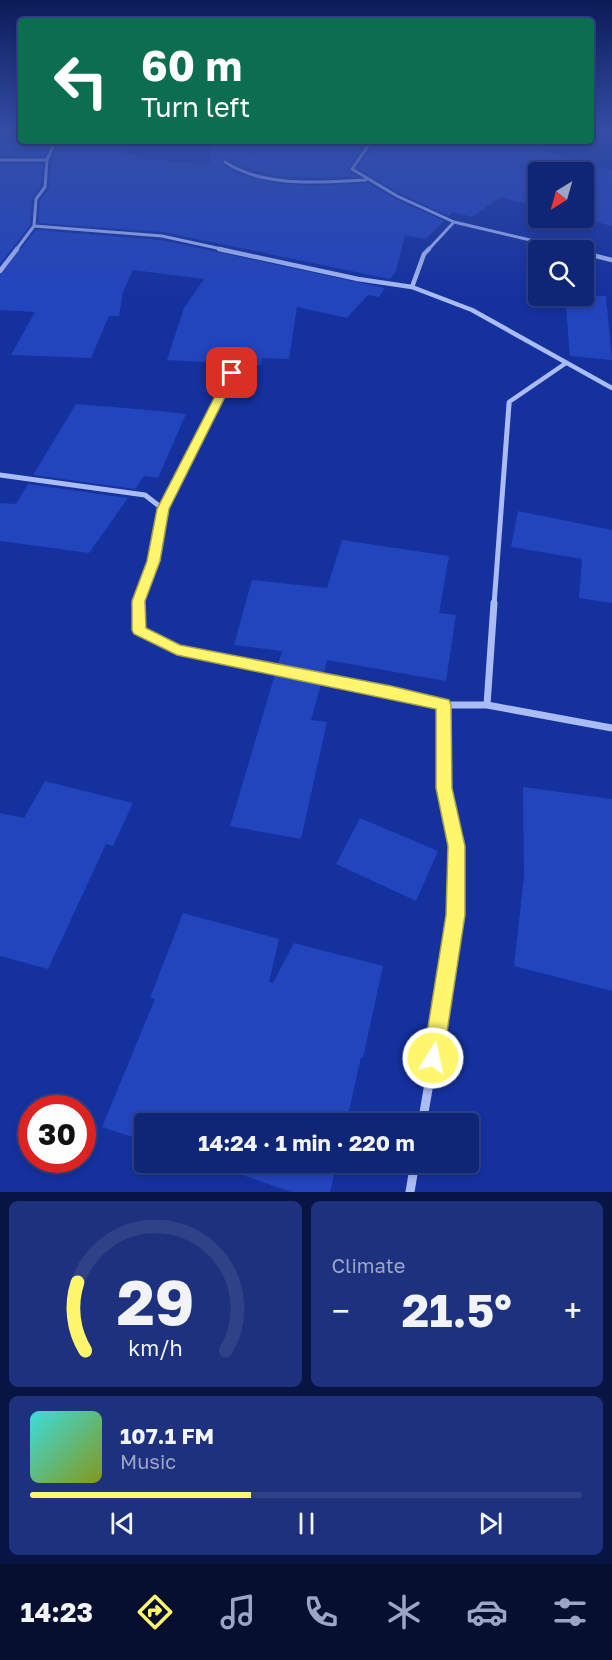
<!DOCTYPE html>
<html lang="en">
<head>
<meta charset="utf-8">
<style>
	body { margin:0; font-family:"Golos Text",sans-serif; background:#1d317e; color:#f1f3f6; height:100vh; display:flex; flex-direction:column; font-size:22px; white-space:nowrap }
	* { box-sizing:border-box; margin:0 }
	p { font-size:20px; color:#9ba5c5 }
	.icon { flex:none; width:33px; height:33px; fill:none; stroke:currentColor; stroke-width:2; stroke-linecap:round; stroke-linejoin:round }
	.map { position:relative; height:1192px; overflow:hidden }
	.sheet { display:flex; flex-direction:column; gap:9px; padding:9px; background:#081441; flex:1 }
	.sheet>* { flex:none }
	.guide { position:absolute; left:18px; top:18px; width:576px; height:126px; border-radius:6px; box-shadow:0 3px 9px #0003,0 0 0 2px #2f4288; background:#0b6e4f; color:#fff; overflow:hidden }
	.needle { width:39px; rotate:217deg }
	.tools { position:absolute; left:528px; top:162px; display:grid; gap:12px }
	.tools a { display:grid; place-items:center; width:66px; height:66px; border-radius:6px; background:#0f2576; box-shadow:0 3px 9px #0003,0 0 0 2px #2f4288; font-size:30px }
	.speed { position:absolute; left:18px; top:1095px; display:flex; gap:12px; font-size:30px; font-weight:700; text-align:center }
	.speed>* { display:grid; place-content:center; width:78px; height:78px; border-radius:50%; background:#0f2576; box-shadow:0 3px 9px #0003,0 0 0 2px #2f4288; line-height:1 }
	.speed .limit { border:9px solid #d22; background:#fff; color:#111 }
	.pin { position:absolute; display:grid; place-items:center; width:51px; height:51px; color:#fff; margin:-26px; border-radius:12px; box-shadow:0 3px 9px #0006 }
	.me { position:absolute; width:66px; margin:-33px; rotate:10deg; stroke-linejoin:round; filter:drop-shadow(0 0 4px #0008) }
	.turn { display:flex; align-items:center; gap:21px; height:126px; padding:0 24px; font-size:27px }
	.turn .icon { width:78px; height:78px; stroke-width:2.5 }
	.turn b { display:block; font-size:42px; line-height:51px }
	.big { font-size:45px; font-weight:700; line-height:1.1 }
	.sheet .widget { flex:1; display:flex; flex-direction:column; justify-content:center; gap:9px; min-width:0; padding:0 21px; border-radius:9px; background:#1d317e }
	.sheet .dial { align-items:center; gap:0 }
	.dial svg { height:156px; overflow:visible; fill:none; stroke:#2f4288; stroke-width:7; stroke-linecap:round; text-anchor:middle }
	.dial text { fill:#f1f3f6; stroke:none }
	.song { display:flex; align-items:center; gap:18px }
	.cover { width:72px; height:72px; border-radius:9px; background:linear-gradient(135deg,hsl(180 70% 55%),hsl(70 70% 35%)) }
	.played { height:6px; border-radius:3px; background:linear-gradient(90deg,#fff66e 40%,#2f4288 40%) }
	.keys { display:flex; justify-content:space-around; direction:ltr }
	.heat { display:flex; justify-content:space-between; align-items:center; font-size:33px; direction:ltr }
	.sheet .tiles { flex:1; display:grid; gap:9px; grid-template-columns:1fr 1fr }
	.widget:last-child { grid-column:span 2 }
	.trip { position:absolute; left:134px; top:1113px; width:345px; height:60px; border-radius:6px; background:#0f2576; box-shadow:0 3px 9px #0003,0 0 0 2px #2f4288; font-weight:700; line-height:60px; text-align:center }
	.tab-bar { display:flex; height:96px; justify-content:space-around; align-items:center; background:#060f2f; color:#9ba5c5 }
	.tab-bar .icon { width:42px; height:42px }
	.tab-bar .current { color:#fff66e }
	.tab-bar b { font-size:27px; color:#f1f3f6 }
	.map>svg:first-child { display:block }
</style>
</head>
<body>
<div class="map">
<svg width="612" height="1192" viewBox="0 0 612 1192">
	<rect width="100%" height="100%" fill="#14319e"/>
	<path fill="#2244bd" d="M0,141h51l-6,15h-45z
		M59,141h71l-7,14h13l-3,4 77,5 2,-23h36l-4,5 4,4 10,-9h111l-21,27 2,4 7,5 -45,1 -37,-2 -33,-9 -16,-9 -3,1 -2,4 18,11 35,9 38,3 56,-3 27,16 49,22 -18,18 -21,-4 -9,36 -6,8 -227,-47 -125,-9 2,-23 9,-12 2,-27z
		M380,141h74l12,4 11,-4h31l104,30v55l-31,-8h3v-46h-46v35l-37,-10 -29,20 -19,-5 -4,4 -50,-23 -42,-25 14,-19z
		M0,164h43l-2,22 -9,13 -2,26 -30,39z
		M36,230l125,10 224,48 -6,9 -11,-2 -21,23 -50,-11 -8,52 -27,-1 -1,7 -94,-5 17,-52 20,-29 -71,-9 -10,22 -4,24h-10l-18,42 -80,-3 24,-43 -35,-2v-35z
		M565,296h41l6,64 -42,-4z
		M76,404l84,7 26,3 -28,64 -14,-2 -9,13 -102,-14z
		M28,484l100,14 -39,55 -89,-12v-38l16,1z
		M518,511l94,19v73l-33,-5 3,-39 -71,-12z
		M342,540l107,16 -10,57 17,2 -10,66 -119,-21 -3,13 -46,-9 4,-13 -48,-6 18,-65 75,8z
		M275,674l46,10 -10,36 16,2 -26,117 -71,-13z
		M45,781l88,22 -20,43 -7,-2 -58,125 -48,-13v-143l24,5z
		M523,787l89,12v192l-98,-25 10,-90z
		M360,818l78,33 -22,50 -80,-37z
		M183,913l96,26 -10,43 4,1 21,-40 89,23 -20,92 -2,-1 -15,67h-202v17l-42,-14 53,-128 -5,-1z
		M205,1162h132l-7,30h-39z"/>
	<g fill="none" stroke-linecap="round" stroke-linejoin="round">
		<path stroke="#abbbf4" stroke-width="3" d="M599,129l13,2
			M376,141l-8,5 -16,23 45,27 57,26 118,28
			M248,146l6,-5
			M0,160h47
			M225,162c39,26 96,20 141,18
			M34,226l128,10 64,14
			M16,250l18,-24 2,-27 9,-12 2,-27 8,-19
			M428,250l26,-28"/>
		<path stroke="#abbbf4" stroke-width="4.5" d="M219,249l139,30 54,8 60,23 140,78
			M566,249l6,1
			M584,253l28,7
			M0,271l17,-22
			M412,287l12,-33 5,-5
			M216,405l16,-32
			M509,405v-3l57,-39"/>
		<path stroke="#abbbf4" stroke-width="5" d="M0,475l145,20 18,14 -10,52 -14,44
			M163,509l53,-105
			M494,605l15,-201"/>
		<path stroke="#abbbf4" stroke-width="7" d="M139,603v27l38,19 214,43 52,13 1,83 13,58v16
			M443,705h44l125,23
			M487,705l7,-102"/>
		<path stroke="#abbbf4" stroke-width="9" d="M422,1124c15,-88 32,-174 35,-264
			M410,1192l5,-30"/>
	</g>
	<linearGradient id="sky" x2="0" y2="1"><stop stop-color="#0b1b57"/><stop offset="0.44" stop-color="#344ea6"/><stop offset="1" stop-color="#344ea6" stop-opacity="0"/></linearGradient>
	<rect width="612" height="296" fill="url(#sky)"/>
	<path fill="#fff66e" stroke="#a6a048" stroke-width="1.5" d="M232,370l5,3 -68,136 -9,52 -15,40 1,27 34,17 211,41 58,14 2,5 1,83 13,58v69l-22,143 -3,7 -7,3 -7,-3 -3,-7 23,-143 2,-69 -12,-58v-79l-259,-54 -43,-21 -2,-4v-29l15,-40 10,-52 70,-136z"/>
</svg>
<div class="tools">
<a><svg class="needle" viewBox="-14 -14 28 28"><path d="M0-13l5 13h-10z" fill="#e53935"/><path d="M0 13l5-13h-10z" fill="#9ba5c5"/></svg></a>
<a><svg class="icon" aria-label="search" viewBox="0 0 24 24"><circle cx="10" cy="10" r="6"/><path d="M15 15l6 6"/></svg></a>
</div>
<div class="speed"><div class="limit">30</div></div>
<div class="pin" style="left:232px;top:373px;background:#d93025"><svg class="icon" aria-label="arrive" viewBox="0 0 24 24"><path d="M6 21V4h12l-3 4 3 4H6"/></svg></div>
<svg class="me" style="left:433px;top:1058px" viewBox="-20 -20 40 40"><circle r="17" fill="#fff66e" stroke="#fff" stroke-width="3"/><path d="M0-11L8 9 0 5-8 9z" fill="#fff"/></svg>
<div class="trip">14:24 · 1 min · 220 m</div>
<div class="guide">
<div class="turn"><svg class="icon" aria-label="left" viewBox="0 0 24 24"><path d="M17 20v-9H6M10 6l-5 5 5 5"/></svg><div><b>60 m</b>Turn left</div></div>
</div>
</div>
<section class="sheet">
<div class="tiles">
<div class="widget dial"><svg viewBox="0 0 100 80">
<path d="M14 69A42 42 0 1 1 86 69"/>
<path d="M14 69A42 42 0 0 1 10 34" stroke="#fff66e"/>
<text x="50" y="56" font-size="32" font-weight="700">29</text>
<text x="50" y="72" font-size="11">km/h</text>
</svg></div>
<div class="widget"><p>Climate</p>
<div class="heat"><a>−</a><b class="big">21.5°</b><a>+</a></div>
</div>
<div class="widget">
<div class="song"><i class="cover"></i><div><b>107.1 FM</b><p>Music</p></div></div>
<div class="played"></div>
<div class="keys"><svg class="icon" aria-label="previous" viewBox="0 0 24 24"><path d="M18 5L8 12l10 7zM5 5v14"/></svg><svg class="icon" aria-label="pause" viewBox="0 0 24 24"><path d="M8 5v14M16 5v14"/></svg><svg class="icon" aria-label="next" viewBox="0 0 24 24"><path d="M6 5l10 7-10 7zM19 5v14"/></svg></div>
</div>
</div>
</section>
<nav class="tab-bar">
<b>14:23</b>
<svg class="icon current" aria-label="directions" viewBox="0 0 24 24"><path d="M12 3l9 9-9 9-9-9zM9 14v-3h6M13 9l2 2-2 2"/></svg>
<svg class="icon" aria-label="music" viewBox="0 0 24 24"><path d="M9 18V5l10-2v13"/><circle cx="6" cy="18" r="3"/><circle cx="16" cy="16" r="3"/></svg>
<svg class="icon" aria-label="phone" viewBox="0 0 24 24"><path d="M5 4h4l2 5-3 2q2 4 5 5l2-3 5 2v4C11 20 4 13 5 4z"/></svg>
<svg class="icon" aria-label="climate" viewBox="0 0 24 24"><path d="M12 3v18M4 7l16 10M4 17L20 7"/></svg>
<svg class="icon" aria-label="car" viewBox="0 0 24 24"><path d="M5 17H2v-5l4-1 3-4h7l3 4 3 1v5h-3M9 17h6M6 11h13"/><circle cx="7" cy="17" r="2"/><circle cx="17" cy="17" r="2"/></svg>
<svg class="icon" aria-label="filters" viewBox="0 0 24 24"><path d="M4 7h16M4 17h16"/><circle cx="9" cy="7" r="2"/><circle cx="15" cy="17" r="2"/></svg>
</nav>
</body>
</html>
